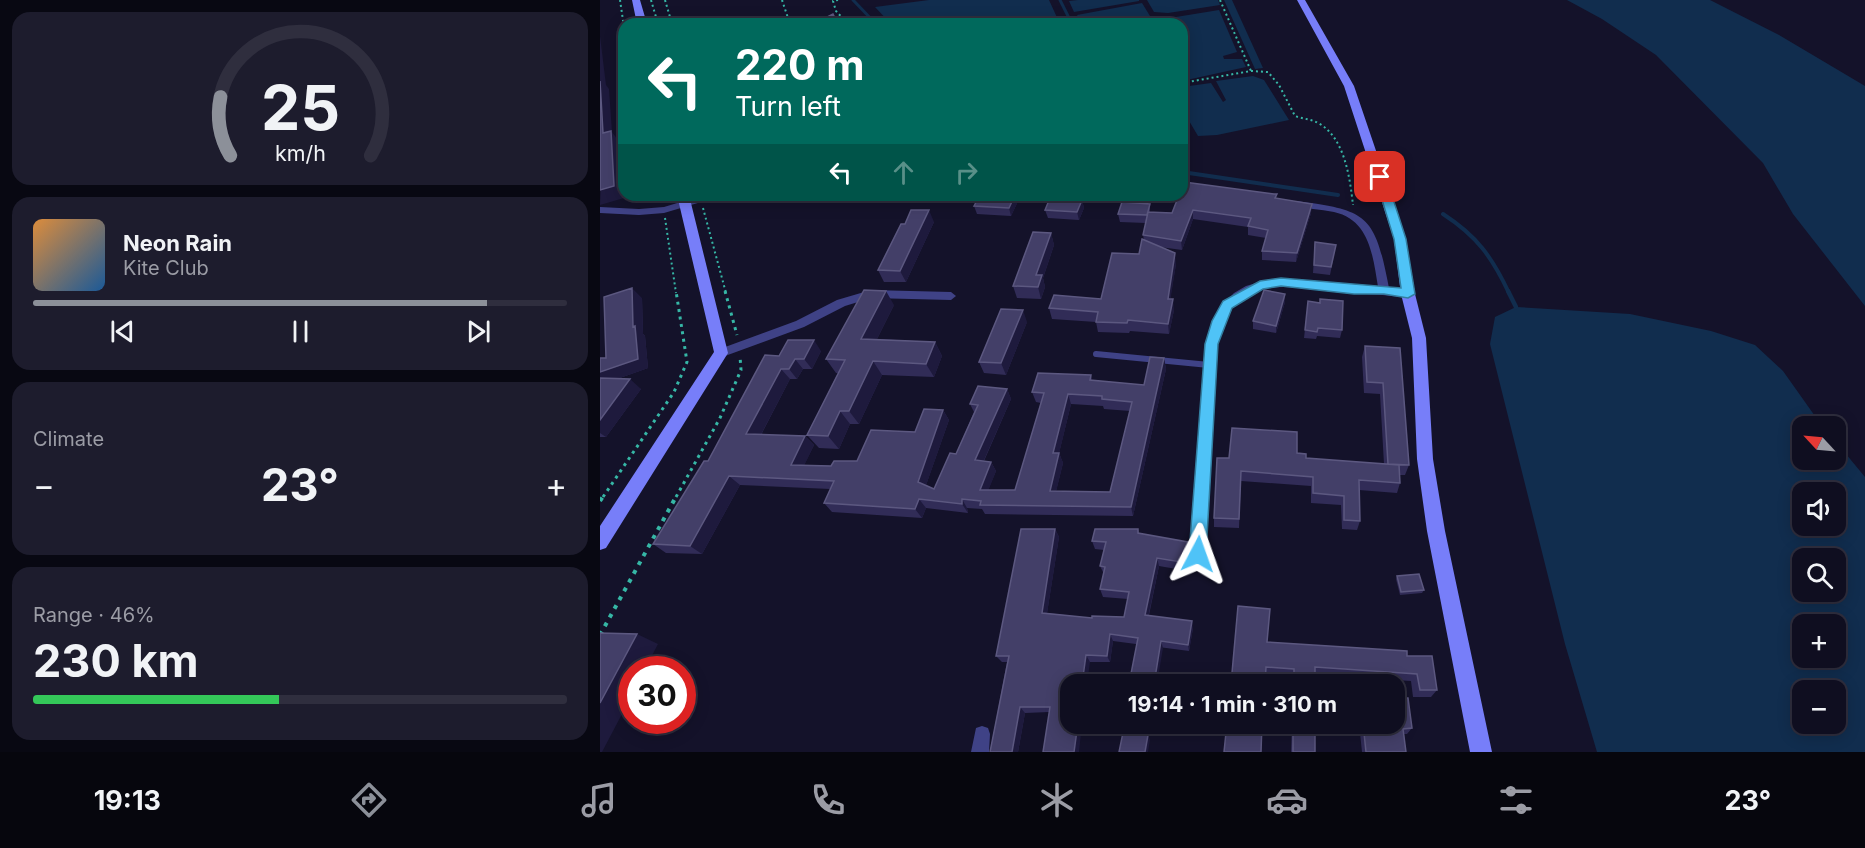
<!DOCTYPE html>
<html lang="en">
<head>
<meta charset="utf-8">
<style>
	body { margin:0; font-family:Inter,sans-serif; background:#1d1c2d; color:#f1f3f6; height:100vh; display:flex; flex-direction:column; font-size:22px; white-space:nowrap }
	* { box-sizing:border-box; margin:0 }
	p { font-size:20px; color:#9b9ca5 }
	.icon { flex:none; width:33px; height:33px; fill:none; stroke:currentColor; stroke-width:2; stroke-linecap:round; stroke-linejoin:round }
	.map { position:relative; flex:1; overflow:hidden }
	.side { display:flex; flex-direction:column; gap:12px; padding:12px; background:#080812; width:600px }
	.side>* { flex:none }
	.top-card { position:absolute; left:18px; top:18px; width:570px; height:183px; border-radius:18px; box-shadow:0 3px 15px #0003,0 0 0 2px #2f2e3e; background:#00695c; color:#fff; overflow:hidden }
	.needle { width:39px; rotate:296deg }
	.buttons { position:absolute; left:1192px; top:416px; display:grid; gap:12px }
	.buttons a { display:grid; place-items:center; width:54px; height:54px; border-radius:12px; background:#0f0e20; box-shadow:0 3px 15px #0003,0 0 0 2px #2f2e3e; font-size:30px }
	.speed { position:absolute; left:18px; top:656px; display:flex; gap:12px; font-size:30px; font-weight:700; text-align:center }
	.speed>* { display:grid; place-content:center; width:78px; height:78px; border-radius:50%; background:#0f0e20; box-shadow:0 3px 15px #0003,0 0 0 2px #2f2e3e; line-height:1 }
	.speed .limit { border:9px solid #d22; background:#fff; color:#111 }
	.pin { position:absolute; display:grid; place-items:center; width:51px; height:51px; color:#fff; margin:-26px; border-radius:12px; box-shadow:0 3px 9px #0006 }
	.me { position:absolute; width:66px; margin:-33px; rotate:4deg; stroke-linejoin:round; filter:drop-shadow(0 0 4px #0008) }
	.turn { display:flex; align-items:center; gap:21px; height:126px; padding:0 18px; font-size:27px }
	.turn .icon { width:78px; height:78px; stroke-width:2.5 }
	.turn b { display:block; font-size:42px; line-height:51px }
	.lanes { display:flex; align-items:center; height:57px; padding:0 18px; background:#0003; justify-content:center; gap:30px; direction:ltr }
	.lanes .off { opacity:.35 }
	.big { font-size:45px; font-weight:700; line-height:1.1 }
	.side .card { flex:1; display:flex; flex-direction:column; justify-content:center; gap:9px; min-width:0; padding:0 21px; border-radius:18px; background:#1d1c2d }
	.side .dial { align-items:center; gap:0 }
	.dial svg { height:156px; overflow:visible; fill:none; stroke:#2f2e3e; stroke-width:7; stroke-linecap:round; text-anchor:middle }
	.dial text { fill:#f1f3f6; stroke:none }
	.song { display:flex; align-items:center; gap:18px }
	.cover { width:72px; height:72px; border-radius:9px; background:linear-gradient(135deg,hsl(30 70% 55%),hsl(210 70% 35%)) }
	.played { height:6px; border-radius:3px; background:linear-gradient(90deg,#8c9099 85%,#2f2e3e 85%) }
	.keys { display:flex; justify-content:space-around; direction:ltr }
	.heat { display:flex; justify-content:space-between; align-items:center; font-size:33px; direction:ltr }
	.charge { height:9px; border-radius:4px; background:linear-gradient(90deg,#34c759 46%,#2f2e3e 0) }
	.trip { position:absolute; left:460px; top:674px; width:345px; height:60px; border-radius:18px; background:#0f0e20; box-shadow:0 3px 15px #0003,0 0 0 2px #2f2e3e; font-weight:700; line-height:60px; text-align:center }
	.menu { display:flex; height:96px; justify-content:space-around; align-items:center; background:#06060d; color:#9b9ca5 }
	.menu .icon { width:42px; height:42px }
	.menu .selected { color:#8c9099 }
	.menu b { font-size:27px; color:#f1f3f6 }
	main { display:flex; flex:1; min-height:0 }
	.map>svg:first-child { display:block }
</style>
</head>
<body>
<main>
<section class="side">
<div class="card dial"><svg viewBox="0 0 100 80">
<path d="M14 69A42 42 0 1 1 86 69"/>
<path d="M14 69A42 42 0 0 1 9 39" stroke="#8c9099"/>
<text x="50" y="56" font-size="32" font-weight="700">25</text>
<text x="50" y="72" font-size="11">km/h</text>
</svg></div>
<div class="card">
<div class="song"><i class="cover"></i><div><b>Neon Rain</b><p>Kite Club</p></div></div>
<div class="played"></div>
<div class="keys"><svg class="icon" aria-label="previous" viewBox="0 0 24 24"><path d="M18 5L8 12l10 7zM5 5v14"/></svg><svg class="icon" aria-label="pause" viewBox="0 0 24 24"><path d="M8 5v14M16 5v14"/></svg><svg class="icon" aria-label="next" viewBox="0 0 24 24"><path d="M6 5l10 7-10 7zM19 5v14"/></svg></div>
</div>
<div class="card"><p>Climate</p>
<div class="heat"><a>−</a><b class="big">23°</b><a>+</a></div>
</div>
<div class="card"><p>Range · 46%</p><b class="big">230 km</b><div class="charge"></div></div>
</section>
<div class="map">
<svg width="1265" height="752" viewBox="0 0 1265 752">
	<rect width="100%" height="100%" fill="#14122a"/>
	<path fill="#112d4e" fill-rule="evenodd" d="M329,0h120l11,24h-169l-16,-17z
		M478,0h61v1l-65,11 -5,-11z
		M547,0h71l2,5 -52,8 -14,-1z
		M624,0h8l31,68 -8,1z
		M967,0h143l69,35 86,51v220l-72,-92 -30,-51 -107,-108 -54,-36z
		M542,3l8,13 -50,8h-18l-5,-9z
		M619,10l18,42 -14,4 1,3h18l4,8 -64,14v-57h-49z
		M653,76l11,4 25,40 -72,15 -19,1 -16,-27v-22l29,-4 12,19 3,-2 -10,-19z
		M916,307l114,7 81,17 44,14 28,26 39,55h-19v33h33v-17l29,35v275h-268l-32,-108 -75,-300 5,-27zM1203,492h33v33h-33zM1203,558h33v33h-33zM1203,624h33v33h-33zM1203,690h33v33h-33z"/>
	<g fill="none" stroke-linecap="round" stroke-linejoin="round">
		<path stroke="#112d4e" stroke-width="3" d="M253,0l23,24
			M460,0l12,24"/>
		<path stroke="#112d4e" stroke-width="4" d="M582,172l156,23
			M843,214c34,22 49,43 66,79"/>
		<path stroke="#112d4e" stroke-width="4.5" d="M908,291l8,16"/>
		<path stroke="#36b7a6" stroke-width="2" stroke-dasharray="2 3" stroke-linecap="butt" d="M20,0l4,27
			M51,0l7,24
			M65,0l7,24
			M182,0l8,24
			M238,0l-5,1 3,10 12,13
			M620,0l31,71
			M582,83l69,-12 17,1 11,13 16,31c8,3 16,3 23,7 27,14 32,56 35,82
			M103,208l23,85
			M65,218l11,75"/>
		<path stroke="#36b7a6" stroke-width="3" stroke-dasharray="3 4.5" stroke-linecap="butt" d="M125,291l12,44
			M3,497l71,-105 13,-30 -11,-71
			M76,497l44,-79 21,-48 -1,-14"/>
		<path stroke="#36b7a6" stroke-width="4" stroke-dasharray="4 6" stroke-linecap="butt" d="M0,501l4,-6
			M0,635l77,-140"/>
		<path stroke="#3f4286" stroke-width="6" d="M496,354l113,11"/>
		<path fill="#3f4286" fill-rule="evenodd" d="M104,195h16l-2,2 -54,16 -25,2 -39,-2v-6l39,2 25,-2z
			M696,201c73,9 79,15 93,87l19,2 5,4 -5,4c-25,-4 -49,-4 -74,-6 -35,-4 -85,-16 -106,22 -6,9 -8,20 -11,30l-12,210 -2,5 -5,2 -5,-2 -2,-5 14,-210 15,-37 14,-14 12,-7 17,-5 29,-2 86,8c-5,-30 -8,-67 -44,-75 -14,-3 -28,-3 -41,-6l-2,-2z
			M271,290l80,2 5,4 -5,4 -80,-2 -26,8 -41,21 -79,29h-8l-2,-3 2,-3 79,-29 41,-21z
			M382,726l6,2 2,6 -1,18h-18l5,-24z"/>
		<path fill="#777ef9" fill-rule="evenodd" d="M32,0h8l7,24h-10z
			M697,0h8l49,86 52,153 9,55 11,44 7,121 12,72 47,221h-22l-43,-221 -10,-72 -5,-121 -11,-44 -7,-55 -50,-153z
			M77,195h12l39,158 -122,195 -6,2v-24l114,-174z"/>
	</g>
	<path fill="#312c57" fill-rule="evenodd" d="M677,194l-1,4 35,15 -15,49 -34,-2v-9l4,-13 -18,-3v-8l-55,-8 -11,31 -22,-3 16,17 -6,35 4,11 -5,24 -39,-3 -1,2 -31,-1 -2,-10 -44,-3 -3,-11 52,-9 38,-45 5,-14 -1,-5 3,-12 -26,-1 -2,-8 32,-10v8l22,1z
		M323,195h24l-1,2z
		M421,195l-10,21 -34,-2 -3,-8z
		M482,200l2,8 -5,12 -31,-2 -3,-8z
		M334,222l-28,60h-22l-6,-12 27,-46z
		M451,233l3,12 -11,33 2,9 -4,12 -24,-1 -4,-12z
		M715,242l21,3 -6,30 -17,-2z
		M42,298l1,36 2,2 3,32 -31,11 24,10 -35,48h-6v-79h6z
		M708,301l34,29 -2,8 -23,-2 -1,3 -12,-1z
		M685,302l-9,31 -23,-4v-8z
		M294,305l-17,34 58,3 7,14 -8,21 -52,-2 -23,49h-9l-11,25 -20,-1 -12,-13 31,-62h-2l-10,-14z
		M427,322l-21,53 -22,-2 -5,-11z
		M765,346l35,2 9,117 -4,10h-5v8l-3,10 -38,-3 1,31 -3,9 -15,-1 -1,-24 -30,-2v-17l-70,-5 -2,47 -25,-1v-9l15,-60 68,-5 9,5 78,6 -4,-70 -16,-1 -2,-36z
		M221,351l-9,18h-9l-6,10h-7l-29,56 44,1 9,9 -10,20 27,1 26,-5 58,-29 28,-22 6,10 -23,65 8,4 22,-35 18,-42 -4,-8 37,-15 4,10 -27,62 7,1 5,9 -8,19h27l26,-87 -5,-1 -4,-10 59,-17 1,5 52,5 20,-27 2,11 -33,147 -148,-2 -3,-5 -15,-1 1,5 -42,-5 -4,10 -90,-6 -8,-9 6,-14 -90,-4 -38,69 -36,-1 -13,-9 55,-83 71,-105zM471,404l32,2 1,3 26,2 -20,81 -54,-1 7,-28 -4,-10z
		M455,529l4,8 -12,76 45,5 32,-1 4,-18 -25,-2 -3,-8 4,-15 -4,-8 4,-16 -9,-1 -3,-8 46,-12 1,4 52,27 -3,11 -29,-5 -10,49 44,13 -4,23 -76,-10 -3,21h-20l-41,50 -24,1 -7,39h-28l17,-90h-5l-6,-6z
		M797,576l27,14 -2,3 -22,2 -4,-16z
		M667,642l140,14 30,34 -6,7h-18l-2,-16 -96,-6v9h-23v-7l-27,-2z
		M692,723h23v29h-24z
		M759,723h36l17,5 -5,6h-3l2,18h-44z"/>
	<path fill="#1e1a3d" d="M0,36l6,49 3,4 3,43 8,11 4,55 -24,7 3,-72 -3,-51z
		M415,195h6l-10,21 -2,-8z
		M482,200l2,8 -5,12 -2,-8z
		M712,204l-1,9 -15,49 1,-9z
		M329,210l5,12 -28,60 -6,-11z
		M593,210v9l-11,31 -1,-9z
		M451,233l3,12 -11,33 2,9 -4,12 -3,-12 -2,-12z
		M575,253l1,11 -7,45 -1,-10z
		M32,288l10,10 1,36 2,2 3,32 -48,17v-13l33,-45z
		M286,291l8,14 -24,48 -9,-14z
		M685,294v8l-9,31v-7z
		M573,299l1,11 -5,24 -1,-10z
		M423,310l4,12 -21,53 -5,-12z
		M214,340l7,11 -9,18 -8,-10z
		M335,342l7,14 -8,21 -8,-13z
		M564,358l2,11 -33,147 -2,-9z
		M195,359l8,10 -6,10 -8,-10z
		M273,361l9,14 -23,49 -10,-13z
		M181,369l9,10 -34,65 -10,-10z
		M30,379l11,10 -35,48 -6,-4v-13z
		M407,389l4,10 -31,70 -5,-9z
		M468,394l3,10 -14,58 -4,-9z
		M343,410l6,10 -25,71 -6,-9z
		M240,411l10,13 -11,25 -11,-13z
		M205,436l9,9 -14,29 -9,-9z
		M459,453l4,10 -9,37 -4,-9z
		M391,462l5,9 -11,28 -5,-9z
		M129,476l11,9 -38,69 -12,-8z
		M319,499l7,9 -4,10 -7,-9z
		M362,499l5,9 1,5 -6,-9z
		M455,529l4,8 -13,83 -4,-7z
		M590,551l1,9 -3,11 -1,-8z
		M557,558l2,8 -12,56 -2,-7z
		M592,621l1,7 -4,23 -1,-6z
		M37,634l21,10 -13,25h-13v26l-30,57h-2v-49z
		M510,634l3,7 -3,21 -3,-6z
		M561,641l2,7 -6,36h-3z
		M486,655l4,7 -3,22h-5z
		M420,707l5,6 -7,39h-6z
		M478,723h4l-3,29h-5z
		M547,723h3l-3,16 -2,-4z
		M548,735l2,5 -2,12h-3z"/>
	<path fill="#433f68" stroke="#5c5880" stroke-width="1.5" fill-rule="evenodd" d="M233,14l5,10h-13l-2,-5z
		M0,81l3,52 8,-2 3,55 -14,4z
		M584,182l90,12h3l-2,4 37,6 -15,49 -35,-2 6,-21 -20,-4 3,-8 -58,-8 -12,31 -38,-6 5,-23 24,1 7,-18h3v-7z
		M380,195h35l-6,13 -35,-2z
		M450,198l32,2 -5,12 -32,-2z
		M522,202l28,2 -3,11 -29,-1z
		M311,210h18l-29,61 -22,-1 23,-46h4z
		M433,232l18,1 -15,42h6l-4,12 -25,-1z
		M542,239l33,14 -7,46h5l-5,25 -40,-4 -1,3 -31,-1 2,-10 -49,-4 5,-13 47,4 11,-46 27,1z
		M715,242l21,3 -5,22 -17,-2z
		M32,288l1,39 2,-1 3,33 -38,13v-14h6l-2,-61z
		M264,290l22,1 -25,48 74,3 -9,22 -53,-3 -24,50h-9l-12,25 -21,-1 38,-75 -19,-1z
		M664,290l21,4 -9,32 -23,-5z
		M720,299l23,2 -1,29 -24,-2 -1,4 -12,-2 3,-29 12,2z
		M401,309l22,1 -22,53 -22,-1z
		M188,340h26l-10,19h-9l-6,10h-8l-35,65 59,2 -14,29 40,1 3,-5h23l14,-31 44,2 9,-23 19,1 -25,72 16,7 16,-36 6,1 22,-49 -8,-1 8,-18 29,3 -32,71 16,2 -11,28h35l29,-97 -12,-1 6,-19 53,2 -1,5 54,5 6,-28 14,1 -33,149 -151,-2 1,-4 -19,-2v5l-43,-5 -4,10 -91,-6 10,-22 -105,-5 -39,70 -37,-2 51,-83h4l57,-106 14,1zM468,394l34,2v3l30,3 -22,90 -60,-1 9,-38h-6z
		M765,346l35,2 9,117 -21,-1 -5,-81 -16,-1z
		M0,378l30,1 -30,41z
		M632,428l65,4v21l9,1v4l93,7 1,18 -41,-3 1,41 -16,-1v-24l-31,-3v-16l-72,-6 -2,48 -25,-1 3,-60h12z
		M421,529h34l-13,84 50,5v-2l32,1 5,-25 -29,-3 5,-22 -5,-1 6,-24 -14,-1 3,-12h43v4l50,9 2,9 -3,12 -30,-5 -12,57 47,6 -4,24 -27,-4 -7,43h-25l9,-46 -28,-4 -3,22 -21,-1 -4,29h-11v39h7l-4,29h-31l7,-45h-30l-8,45h-22l19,-96h-13z
		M819,574l5,16 -23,2 -4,-16z
		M638,606l32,3 -3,33 140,9v5h25l5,34h-17l-3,-16 -102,-7v17h-21v-15l-28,-2 -1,17h-34z
		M0,633l37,1 -37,69z
		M795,698h13l4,30 -9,1 3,23h-40l-3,-29h32z
		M525,723h22l-2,12h3l-3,17h-26z
		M627,723h35l-1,29h-37z
		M693,723h22v29h-22z"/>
	<path fill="#4fc3f7" stroke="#337fa1" stroke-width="1.5" d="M780,173l6,4 20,62 9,55 -7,4 -24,-4h-30l-73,-8 -18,3 -31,19 -14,36 -12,210 -3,5 -5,2 -6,-2 -3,-5 16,-210 7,-23 11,-20 37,-20 21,-3 120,10 -7,-49 -19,-62z"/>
</svg>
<div class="buttons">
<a><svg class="needle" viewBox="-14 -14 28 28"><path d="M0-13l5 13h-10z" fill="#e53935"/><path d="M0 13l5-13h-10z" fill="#9b9ca5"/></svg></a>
<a><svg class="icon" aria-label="sound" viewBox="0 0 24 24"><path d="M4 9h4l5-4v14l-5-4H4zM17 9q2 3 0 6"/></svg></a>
<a><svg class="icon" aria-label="search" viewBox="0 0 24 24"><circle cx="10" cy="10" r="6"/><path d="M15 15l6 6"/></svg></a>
<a>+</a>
<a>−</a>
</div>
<div class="speed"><div class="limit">30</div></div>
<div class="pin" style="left:780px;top:177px;background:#d93025"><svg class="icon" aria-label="arrive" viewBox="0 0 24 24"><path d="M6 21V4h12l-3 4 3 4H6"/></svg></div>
<svg class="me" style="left:598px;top:554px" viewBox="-20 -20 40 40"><path d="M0-17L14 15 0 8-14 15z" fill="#4fc3f7" stroke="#fff" stroke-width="4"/></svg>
<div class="trip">19:14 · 1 min · 310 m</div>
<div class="top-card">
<div class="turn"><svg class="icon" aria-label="left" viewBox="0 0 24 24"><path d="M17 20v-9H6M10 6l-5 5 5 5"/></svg><div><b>220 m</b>Turn left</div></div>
<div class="lanes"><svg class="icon" aria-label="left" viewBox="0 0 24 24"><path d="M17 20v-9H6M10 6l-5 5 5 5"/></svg><svg class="icon off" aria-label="ahead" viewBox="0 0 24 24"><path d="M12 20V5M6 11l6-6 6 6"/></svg><svg class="icon off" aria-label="right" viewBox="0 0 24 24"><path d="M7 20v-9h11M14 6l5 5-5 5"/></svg></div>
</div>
</div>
</main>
<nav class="menu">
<b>19:13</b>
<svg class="icon selected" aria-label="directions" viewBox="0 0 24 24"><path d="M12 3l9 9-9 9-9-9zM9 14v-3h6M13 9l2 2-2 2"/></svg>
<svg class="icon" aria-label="music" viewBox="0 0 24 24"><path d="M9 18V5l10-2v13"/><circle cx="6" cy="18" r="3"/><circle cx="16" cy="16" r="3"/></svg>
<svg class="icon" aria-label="phone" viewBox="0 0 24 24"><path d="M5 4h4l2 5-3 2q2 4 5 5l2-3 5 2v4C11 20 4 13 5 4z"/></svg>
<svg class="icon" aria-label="climate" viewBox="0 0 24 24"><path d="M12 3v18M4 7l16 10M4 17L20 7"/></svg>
<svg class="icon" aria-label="car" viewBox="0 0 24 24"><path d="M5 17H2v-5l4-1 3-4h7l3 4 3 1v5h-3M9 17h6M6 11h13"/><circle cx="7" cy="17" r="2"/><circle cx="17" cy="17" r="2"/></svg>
<svg class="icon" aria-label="filters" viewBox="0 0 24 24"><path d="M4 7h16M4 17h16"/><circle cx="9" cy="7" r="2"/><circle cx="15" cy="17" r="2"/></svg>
<b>23°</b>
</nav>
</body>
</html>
